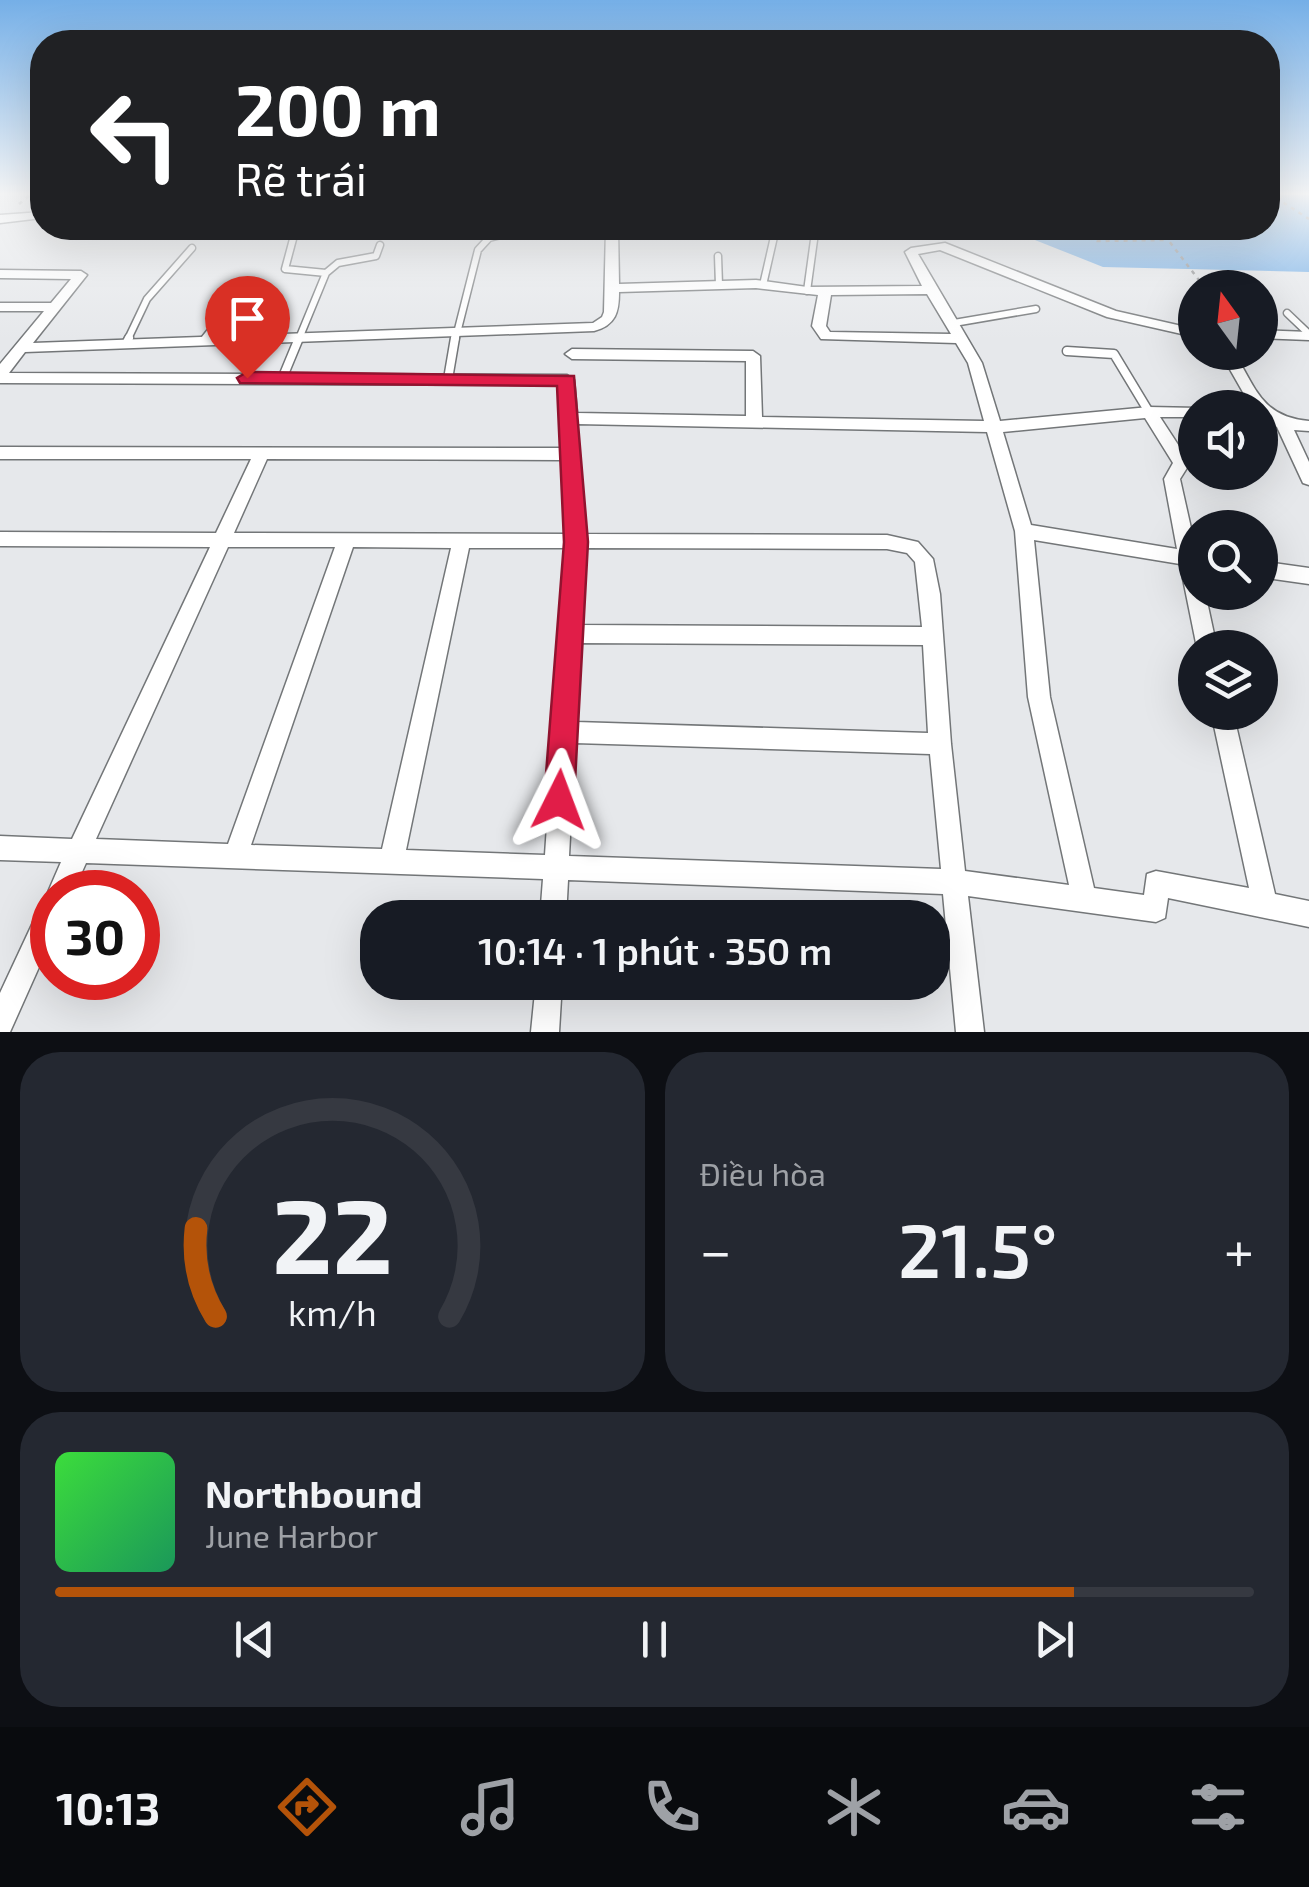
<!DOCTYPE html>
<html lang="vi">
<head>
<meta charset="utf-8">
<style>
	body { margin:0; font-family:"Exo 2",sans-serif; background:#242831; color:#f1f3f6; height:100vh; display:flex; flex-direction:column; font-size:38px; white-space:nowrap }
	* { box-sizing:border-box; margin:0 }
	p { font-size:32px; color:#9ea1a6 }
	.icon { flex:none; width:55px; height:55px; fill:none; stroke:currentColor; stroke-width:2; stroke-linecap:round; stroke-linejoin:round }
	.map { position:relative; height:1032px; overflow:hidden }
	.panel { display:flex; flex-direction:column; gap:20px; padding:20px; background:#0d0f14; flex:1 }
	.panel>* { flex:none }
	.banner { position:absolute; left:30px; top:30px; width:1250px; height:210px; border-radius:40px; box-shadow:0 10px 40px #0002; background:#202124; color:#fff; overflow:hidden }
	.needle { width:65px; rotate:345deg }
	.controls { position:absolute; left:1178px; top:270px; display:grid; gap:20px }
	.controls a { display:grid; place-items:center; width:100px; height:100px; border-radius:50%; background:#171b24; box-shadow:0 10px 40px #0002; font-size:50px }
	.speed { position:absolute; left:30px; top:870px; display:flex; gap:20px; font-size:50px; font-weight:700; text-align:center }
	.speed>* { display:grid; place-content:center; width:130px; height:130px; border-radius:50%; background:#171b24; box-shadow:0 10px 40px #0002; line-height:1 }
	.speed .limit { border:15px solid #d22; background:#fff; color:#111 }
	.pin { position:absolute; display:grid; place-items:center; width:85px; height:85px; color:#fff; margin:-102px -42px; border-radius:50% 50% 50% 0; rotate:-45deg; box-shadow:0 0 10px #0007 }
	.pin .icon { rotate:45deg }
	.me { position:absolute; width:110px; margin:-55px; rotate:3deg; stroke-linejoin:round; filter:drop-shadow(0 0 8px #0008) }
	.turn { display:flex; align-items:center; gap:35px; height:210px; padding:0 40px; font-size:45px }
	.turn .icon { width:130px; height:130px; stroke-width:2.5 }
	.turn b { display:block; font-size:70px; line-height:85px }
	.big { font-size:75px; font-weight:600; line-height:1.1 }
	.panel .widget { flex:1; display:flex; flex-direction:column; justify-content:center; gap:15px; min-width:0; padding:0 35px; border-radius:40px; background:#242831 }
	.panel .dial { align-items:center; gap:0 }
	.dial svg { height:260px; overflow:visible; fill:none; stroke:#363941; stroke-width:7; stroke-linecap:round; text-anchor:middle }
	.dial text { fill:#f1f3f6; stroke:none }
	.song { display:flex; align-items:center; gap:30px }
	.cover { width:120px; height:120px; border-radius:15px; background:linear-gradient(135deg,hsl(120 70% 55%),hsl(150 70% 35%)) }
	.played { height:10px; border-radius:5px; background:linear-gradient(90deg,#b45309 85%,#363941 85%) }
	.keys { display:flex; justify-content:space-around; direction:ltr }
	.heat { display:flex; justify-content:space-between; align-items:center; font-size:55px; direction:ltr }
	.panel .tiles { flex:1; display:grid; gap:20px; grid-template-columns:1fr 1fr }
	.widget:last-child { grid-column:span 2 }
	.trip { position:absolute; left:360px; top:900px; width:590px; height:100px; border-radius:40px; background:#171b24; box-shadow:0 10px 40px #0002; font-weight:600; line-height:100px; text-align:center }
	.tab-bar { display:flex; height:160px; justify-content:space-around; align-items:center; background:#090b0e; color:#9ea1a6 }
	.tab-bar .icon { width:70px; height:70px }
	.tab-bar .current { color:#b45309 }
	.tab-bar b { font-size:45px; color:#f1f3f6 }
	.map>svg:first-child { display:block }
</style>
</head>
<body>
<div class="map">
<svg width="1309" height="1032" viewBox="0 0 1309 1032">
	<rect width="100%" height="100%" fill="#e6e8eb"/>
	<path fill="#6baae6" d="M1268,195h41v77l-206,-5 -98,-39h263z"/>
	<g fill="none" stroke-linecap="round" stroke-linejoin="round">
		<defs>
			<path id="lane-far1" d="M220,228h32
				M296,228l-11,41 41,4
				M783,228l71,7
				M718,256l1,29
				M763,285l13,-57
				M807,291l7,-51
				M1287,313l22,21
				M954,323l82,-14
				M204,339l20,-25
				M127,341l20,-42 45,-51
				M298,341l28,-68 12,-10 38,-7 4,-11
				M455,341l23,-91 11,-12 38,-10"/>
			<path id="lane" d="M127,342l2,-4
				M1067,351l47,3 35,58
				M282,379l17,-41
				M448,379l7,-41"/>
			<path id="street" d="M42,212v6l-42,5v-8z
				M606,228h12l1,56 137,-4 51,7 115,-1 -17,-34 6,-4 34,-5 171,68 79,18v8l-88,-20 -167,-67 -22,4 64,109 18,58 149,-14 49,1h-3v9h-35l30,46 -10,16 15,67v46h10l12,56h-20l-17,-84 -146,-24 16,157 44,191 50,7 3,-21 9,-3 93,17 -38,-176h22l42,182 34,7v26l-141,-29 -3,20 -9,4 -188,-26 16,136h-28l-13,-138 -375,-14 -2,38h-26l3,-39 -457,-16 -13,29h-21v46l-42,94h-10v-39l43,-92 7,-3 -2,-6 13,-30 -61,-2v-24l72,3 138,-292 -210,-1v-14l216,1 35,-74h-251v-12l563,1 -3,-63 -560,-2v-19l44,-53h-44v-8h51l20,-24 -71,-1v-8l81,1 6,4 -54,68 560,-20 9,-6 2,-5zM756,288l62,7 -6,31 9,13 135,4 12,20 16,58 -222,-4 -2,-61 -7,-5 -181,-2 -7,5 7,5 174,2v55l-169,-3 -3,-33 -7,-5 -558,-2 16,-21 569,-21c22,-6 25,-19 25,-39zM927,294l24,40 -121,-2 -4,-6 5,-31zM1145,418l28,45 -9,16 13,70 -146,-24 -28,-93zM577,424l410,8 28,99 13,166 41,188 -104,-14 -14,-127 -11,-150 -7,-35 -15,-17 -31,-7 -303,-1zM267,459l296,1 4,74 -333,-1zM228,547h107l-107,297 -132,-5zM353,547l98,1 -69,301 -131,-4zM469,548h98l-13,177 -3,7 2,5 -8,118 -139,-5zM585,548l302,1 20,4 8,9 7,65 -341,-2zM580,643l343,2 5,88 -352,-11zM575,743l355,11 11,115 -372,-13z
				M1260,330l49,2v8l-49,-2z
				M1220,352h14c22,37 28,65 75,69v10l-15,-1 15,32v23l-6,-2 -26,-56 -17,-11v-8h-8z
				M1260,561l49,7v16l-49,-7z
				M536,982h26l-3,50h-28z"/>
		</defs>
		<use href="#lane-far1" stroke="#737678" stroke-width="9"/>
		<use href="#lane" stroke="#737678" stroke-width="11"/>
		<use href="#street" stroke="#737678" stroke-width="3"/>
		<path stroke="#898a8c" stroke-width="2.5" stroke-dasharray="4 5" stroke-linecap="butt" d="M1280,195l1,6 28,18
			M19,204l11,-9
			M1063,228l34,13 71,-1
			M1159,228l46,60"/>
		<use href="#lane-far1" stroke="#fff" stroke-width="6"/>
		<use href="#lane" stroke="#fff" stroke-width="8"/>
		<use href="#street" fill="#fff" fill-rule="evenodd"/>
	</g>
	<linearGradient id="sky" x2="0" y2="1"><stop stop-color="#75afe7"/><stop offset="0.57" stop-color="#f4f5f6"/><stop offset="1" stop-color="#f4f5f6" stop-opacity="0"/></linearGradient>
	<rect width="1309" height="340" fill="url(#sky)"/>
	<path fill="#e11d48" stroke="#92132f" stroke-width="2.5" d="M247,372l327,4 14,166 -14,258 -4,11 -11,4 -10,-4 -5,-11 20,-258 -7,-156 -317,-3 -3,-5z"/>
</svg>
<div class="controls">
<a><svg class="needle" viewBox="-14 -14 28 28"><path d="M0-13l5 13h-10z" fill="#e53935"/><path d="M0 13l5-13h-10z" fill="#9ea1a6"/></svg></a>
<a><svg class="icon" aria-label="sound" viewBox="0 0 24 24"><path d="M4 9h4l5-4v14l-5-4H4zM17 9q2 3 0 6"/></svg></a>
<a><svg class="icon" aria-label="search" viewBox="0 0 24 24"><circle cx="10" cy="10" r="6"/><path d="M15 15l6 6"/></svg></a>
<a><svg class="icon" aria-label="layers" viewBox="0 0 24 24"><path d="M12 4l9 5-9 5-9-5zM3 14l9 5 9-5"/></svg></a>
</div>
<div class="speed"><div class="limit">30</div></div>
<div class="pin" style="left:247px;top:378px;background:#d93025"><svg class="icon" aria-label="arrive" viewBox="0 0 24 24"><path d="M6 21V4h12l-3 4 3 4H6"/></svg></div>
<svg class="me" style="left:559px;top:800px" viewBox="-20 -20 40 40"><path d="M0-17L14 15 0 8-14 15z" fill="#e11d48" stroke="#fff" stroke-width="4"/></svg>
<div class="trip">10:14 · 1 phút · 350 m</div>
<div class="banner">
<div class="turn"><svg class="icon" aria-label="left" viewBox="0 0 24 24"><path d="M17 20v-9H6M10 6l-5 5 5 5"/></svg><div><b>200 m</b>Rẽ trái</div></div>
</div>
</div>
<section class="panel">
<div class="tiles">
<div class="widget dial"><svg viewBox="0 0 100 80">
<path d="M14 69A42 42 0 1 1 86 69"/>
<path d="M14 69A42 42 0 0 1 8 42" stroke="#b45309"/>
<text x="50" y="56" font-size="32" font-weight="700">22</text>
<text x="50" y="72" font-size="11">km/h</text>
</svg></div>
<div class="widget"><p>Điều hòa</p>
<div class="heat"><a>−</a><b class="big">21.5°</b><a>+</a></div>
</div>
<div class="widget">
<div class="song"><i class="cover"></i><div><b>Northbound</b><p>June Harbor</p></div></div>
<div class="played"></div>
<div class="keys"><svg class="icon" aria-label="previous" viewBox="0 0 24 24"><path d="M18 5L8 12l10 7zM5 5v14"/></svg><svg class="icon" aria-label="pause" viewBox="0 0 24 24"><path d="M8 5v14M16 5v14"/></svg><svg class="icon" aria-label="next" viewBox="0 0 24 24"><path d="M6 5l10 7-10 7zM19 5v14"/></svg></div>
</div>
</div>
</section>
<nav class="tab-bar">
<b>10:13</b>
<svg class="icon current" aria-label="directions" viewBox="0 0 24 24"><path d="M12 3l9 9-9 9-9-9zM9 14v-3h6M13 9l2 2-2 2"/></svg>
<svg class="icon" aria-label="music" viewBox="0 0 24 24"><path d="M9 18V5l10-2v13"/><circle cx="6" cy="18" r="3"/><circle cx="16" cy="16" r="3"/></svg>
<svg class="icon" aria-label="phone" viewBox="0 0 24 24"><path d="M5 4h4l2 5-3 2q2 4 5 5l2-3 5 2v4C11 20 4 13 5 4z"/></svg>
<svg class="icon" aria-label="climate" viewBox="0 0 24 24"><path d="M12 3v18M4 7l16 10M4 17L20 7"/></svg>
<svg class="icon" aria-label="car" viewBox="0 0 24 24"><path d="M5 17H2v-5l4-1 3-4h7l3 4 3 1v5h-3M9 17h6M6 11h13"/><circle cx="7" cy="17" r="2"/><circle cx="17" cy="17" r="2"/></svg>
<svg class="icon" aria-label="filters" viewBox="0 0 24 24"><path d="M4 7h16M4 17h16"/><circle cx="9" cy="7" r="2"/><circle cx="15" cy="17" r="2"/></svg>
</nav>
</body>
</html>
